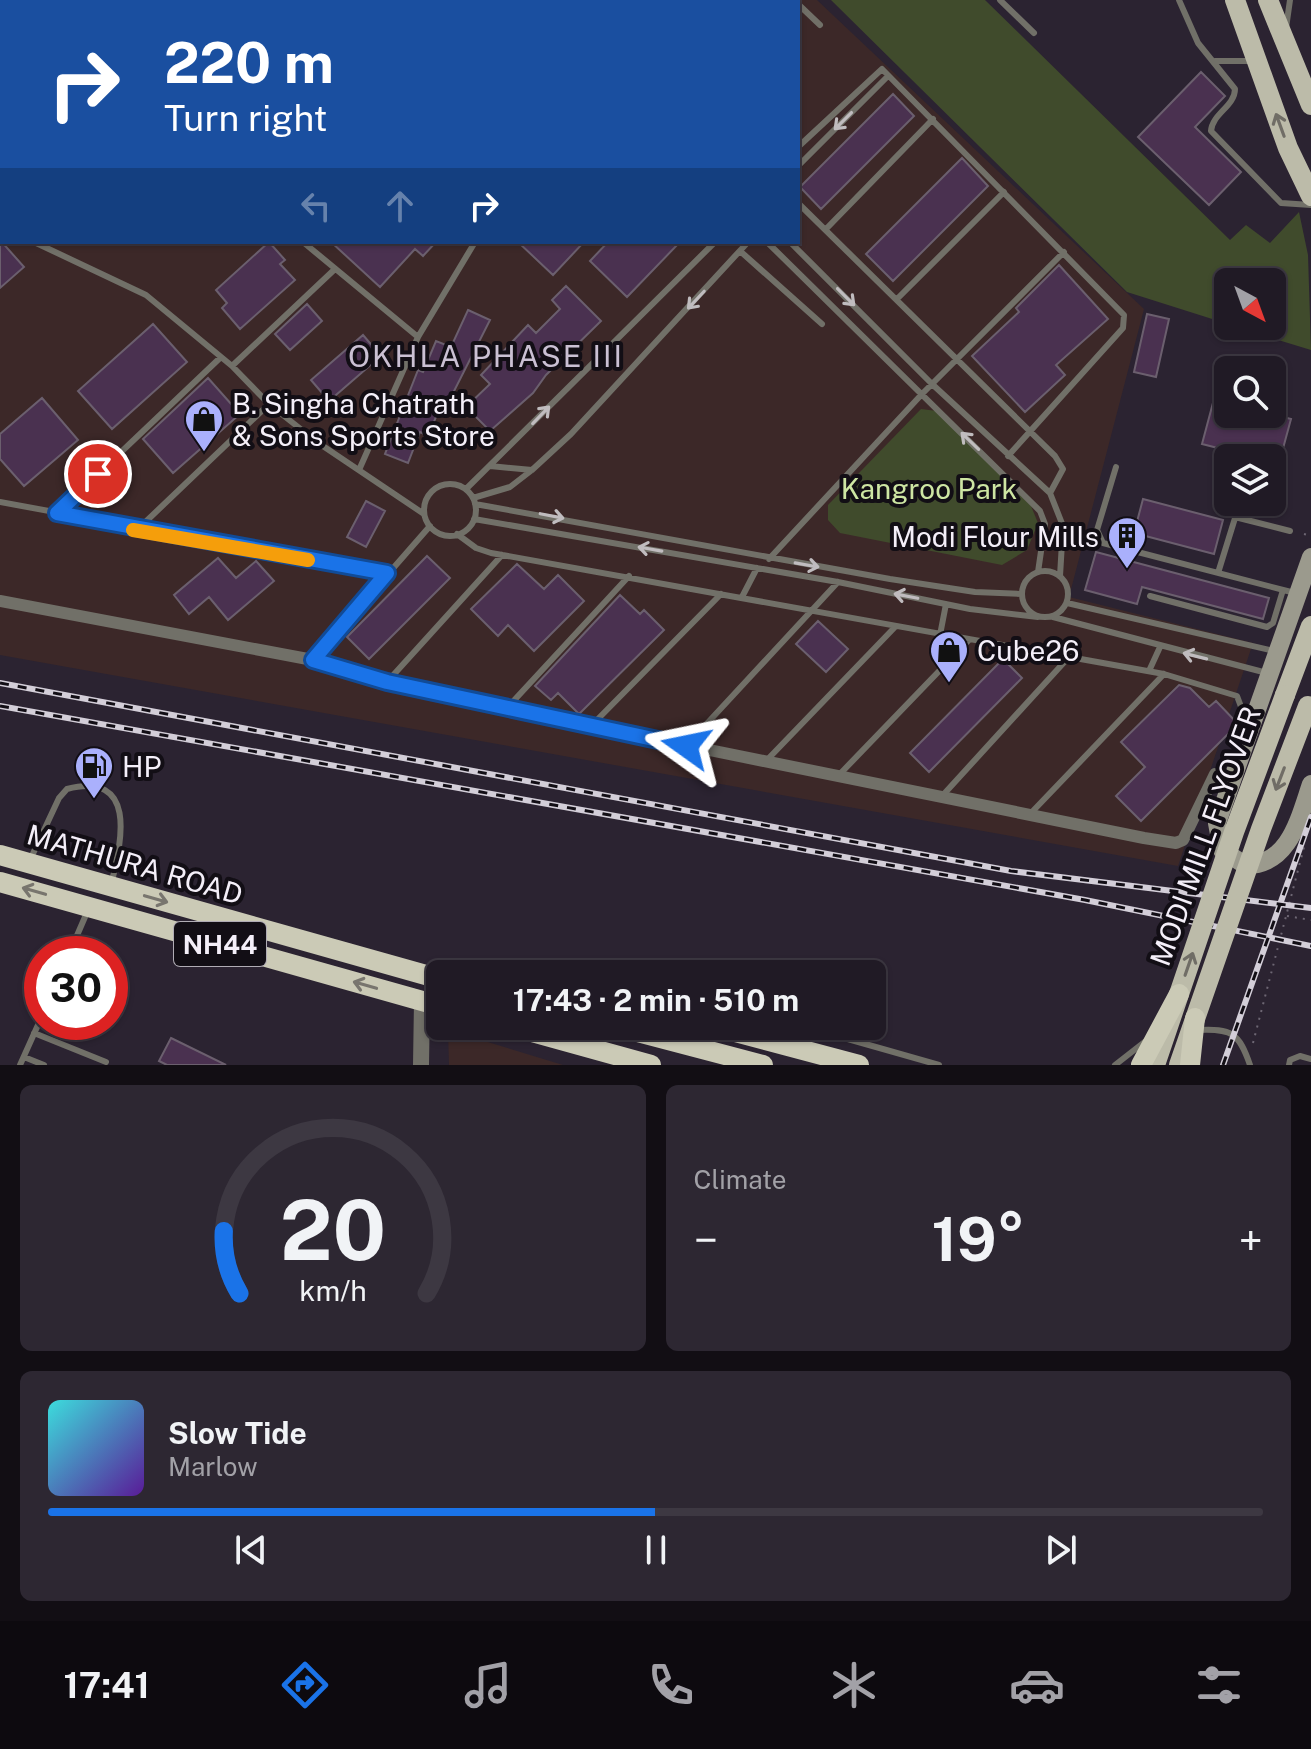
<!DOCTYPE html>
<html lang="en">
<head>
<meta charset="utf-8">
<style>
	body { margin:0; font-family:"Public Sans",sans-serif; background:#2d2732; color:#f1f3f6; height:100vh; display:flex; flex-direction:column; font-size:30px; white-space:nowrap }
	* { box-sizing:border-box; margin:0 }
	p { font-size:26px; color:#a2a1a7 }
	.icon { flex:none; width:44px; height:44px; fill:none; stroke:currentColor; stroke-width:2; stroke-linecap:round; stroke-linejoin:round }
	.map { position:relative; height:1065px; overflow:hidden }
	.sheet { display:flex; flex-direction:column; gap:20px; padding:20px; background:#120e14; flex:1 }
	.sheet>* { flex:none }
	.guide { position:absolute; left:0px; top:0px; width:800px; height:244px; box-shadow:0 2px 6px #0004,0 0 0 2px #3d3842; background:#1a4fa0; color:#fff; overflow:hidden }
	.needle { width:52px; rotate:139deg }
	.buttons { position:absolute; left:1214px; top:268px; display:grid; gap:16px }
	.buttons a { display:grid; place-items:center; width:72px; height:72px; border-radius:12px; background:#201a25; box-shadow:0 2px 6px #0004,0 0 0 2px #3d3842; font-size:40px }
	.speed { position:absolute; left:24px; top:936px; display:flex; gap:16px; font-size:40px; font-weight:700; text-align:center }
	.speed>* { display:grid; place-content:center; width:104px; height:104px; border-radius:50%; background:#201a25; box-shadow:0 2px 6px #0004,0 0 0 2px #3d3842; line-height:1 }
	.speed .limit { border:12px solid #d22; background:#fff; color:#111 }
	.pin { position:absolute; display:grid; place-items:center; width:68px; height:68px; color:#fff; margin:-34px; border:4px solid #fff; border-radius:50%; box-shadow:0 2px 8px #0007 }
	.me { position:absolute; width:88px; margin:-44px; rotate:282deg; stroke-linejoin:round; filter:drop-shadow(0 0 6px #0008) }
	.turn { display:flex; align-items:center; gap:28px; height:168px; padding:0 32px; font-size:36px }
	.turn .icon { width:104px; height:104px; stroke-width:2.5 }
	.turn b { display:block; font-size:56px; line-height:68px }
	.lanes { display:flex; align-items:center; height:76px; padding:0 32px; background:#0003; justify-content:center; gap:40px; direction:ltr }
	.lanes .off { opacity:.35 }
	.big { font-size:60px; font-weight:700; line-height:1.1 }
	.sheet .widget { flex:1; display:flex; flex-direction:column; justify-content:center; gap:12px; min-width:0; padding:0 28px; border-radius:12px; background:#2d2732 }
	.sheet .dial { align-items:center; gap:0 }
	.dial svg { height:208px; overflow:visible; fill:none; stroke:#3d3842; stroke-width:7; stroke-linecap:round; text-anchor:middle }
	.dial text { fill:#f1f3f6; stroke:none }
	.song { display:flex; align-items:center; gap:24px }
	.cover { width:96px; height:96px; border-radius:12px; background:linear-gradient(135deg,hsl(180 70% 55%),hsl(270 70% 35%)) }
	.played { height:8px; border-radius:4px; background:linear-gradient(90deg,#1a73e8 50%,#3d3842 50%) }
	.keys { display:flex; justify-content:space-around; direction:ltr }
	.heat { display:flex; justify-content:space-between; align-items:center; font-size:44px; direction:ltr }
	.sheet .tiles { flex:1; display:grid; gap:20px; grid-template-columns:1fr 1fr }
	.widget:last-child { grid-column:span 2 }
	.trip { position:absolute; left:426px; top:960px; width:460px; height:80px; border-radius:12px; background:#201a25; box-shadow:0 2px 6px #0004,0 0 0 2px #3d3842; font-weight:700; line-height:80px; text-align:center }
	.menu { display:flex; height:128px; justify-content:space-around; align-items:center; background:#0d0a0f; color:#a2a1a7 }
	.menu .icon { width:56px; height:56px }
	.menu .on { color:#1a73e8 }
	.menu b { font-size:36px; color:#f1f3f6 }
	.map>svg:first-child { display:block }
</style>
</head>
<body>
<div class="map">
<svg width="1311" height="1065" viewBox="0 0 1311 1065">
	<rect width="100%" height="100%" fill="#2b2331"/>
	<path fill="#3c2828" fill-rule="evenodd" d="M0,0h817l327,309 -75,288 184,46 -75,223 -1178,-211zM2,2h796v240h-796z
		M448,1030l115,35h-114z"/>
	<path fill="#404b2c" d="M831,0h154l245,240 16,-15 24,18 29,-31 9,43 3,95 -78,-24h39v-44h-44v42l-101,-32z
		M921,409l16,2 94,95 7,17 -11,27 -25,15 -162,-32 -12,-13v-15z"/>
	<path fill="#4a3150" stroke="#6b5f6e" stroke-width="2" d="M1201,72l24,24 -30,31 46,45 -32,33 -71,-68z
		M893,94l21,22 -93,93 -21,-22z
		M962,158l26,28 -95,95 -27,-27z
		M0,240l24,27 -24,21z
		M269,242l16,18 -5,4 15,16 -55,49 -18,-21 5,-5 -11,-13z
		M331,242h105l-13,14 -8,-7 -35,38z
		M518,242h66l-31,33z
		M608,242h72l-53,55 -37,-36z
		M1059,265l49,54 -52,46 9,10 -40,37 -53,-56 47,-44 -3,-4z
		M566,286l35,35 -55,54 -13,18 -43,38 -24,-24 24,-23 -9,-9 47,-50 8,8 24,-24 -8,-9z
		M307,304l15,17 -32,29 -15,-16z
		M468,310l22,10 -44,87 -5,-2 -13,31 -8,-4 -12,31 -23,-9 33,-84 5,2 13,-31 15,6z
		M1147,314l22,5 -13,58 -22,-5z
		M153,324l34,38 -75,67 -34,-38z
		M363,335l18,21 -52,45 -18,-21z
		M208,378l32,36 -67,59 -30,-34z
		M42,398l36,42 -54,46 -24,-27v-25z
		M1214,399l14,4v11h43l20,5 -16,59h-3v-20h-15l-55,-14z
		M1143,499l80,21 -9,34 -80,-21z
		M366,501l19,10 -19,36 -19,-10z
		M1096,552l173,46 -6,21 -121,-32 -5,17 -52,-14z
		M427,556l23,22 -81,81 -22,-22z
		M218,558l18,20 20,-17 18,20 -46,39 -19,-23 -20,17 -15,-19z
		M517,564l27,25 14,-14 26,26 -50,50 -26,-26 -10,11 -27,-27z
		M620,595l20,19 4,-4 20,20 -85,84 -21,-21 -7,7 -16,-14z
		M818,621l30,28 -22,23 -30,-28z
		M1003,659l19,19 -93,94 -19,-19z
		M1179,685l11,3 19,19 7,-6 22,23 -97,97 -25,-25 29,-29 -24,-25z
		M171,1038l55,27h-59l-8,-4z"/>
	<g fill="none" stroke-linecap="round" stroke-linejoin="round">
		<path stroke="#6d6673" stroke-width="2" stroke-dasharray="2 6" stroke-linecap="butt" d="M1304,534l7,2
			M1287,916l24,4
			M1253,1043l51,-196"/>
		<path stroke="#717068" stroke-width="6" d="M197,0l4,2
			M529,0l2,2
			M1000,0l34,33
			M1179,0l19,43 37,46c0,17 -23,25 -24,42l70,72 30,2
			M135,2l1,-2
			M308,2l2,-2
			M496,2l2,-2
			M632,2l1,-2
			M785,2h7
			M798,4l22,21
			M1286,28l4,-28
			M1215,61h38
			M798,147l84,-78 242,246 -1,13 -115,128
			M798,166l90,-90
			M798,203l257,253 8,13 -13,24
			M827,228l106,-109
			M0,229l2,1
			M34,242l112,53 86,71 37,38 48,38 107,72
			M303,242l115,95
			M767,242l273,269 5,13 -7,48
			M790,242l142,142 118,109 13,33 -3,50
			M740,251l82,73
			M897,299l107,-107
			M232,366l103,-97
			M490,466l42,4
			M1116,467l-19,63 6,13 192,50
			M359,470l59,-133 57,-95
			M424 510a26 26 0 1 1 52 0a26 26 0 1 1-52 0Z
			M466,489l249,-247
			M473,498l37,-11 22,-17 39,-36 177,-192
			M0,502l387,71
			M475,504l415,75 85,13 46,2
			M57,513l164,-156
			M1235,517l55,14
			M474,519l364,63 132,27 68,8
			M137,530l132,-126
			M457,534l19,14 15,5 673,121 73,22 6,16
			M769,559l153,-165 142,-142
			M1022 594a23 23 0 1 1 46 0a23 23 0 1 1-46 0Z
			M1218,573l22,-71
			M1150,596l117,31 6,-4 10,-33
			M742,597l15,-29
			M1067,603l207,48
			M1053,617l214,56
			M940,635l6,-31
			M313,660l117,-134
			M1149,671l11,-24
			M387,682l115,-127
			M507,708l122,-132
			M592,725l129,-131
			M688,744l150,-162
			M767,760l128,-133
			M838,776l131,-136
			M943,795l125,-137
			M1031,813l133,-139
			M30,860l29,-62 8,-9c70,-18 55,51 45,92
			M69,954l19,-44
			M802,1026l137,39
			M1197,1030c35,-2 42,3 53,35
			M34,1033l72,29
			M24,1057l20,8
			M20,1065l22,-49
			M1115,1065l32,-25
			M1289,1065l1,-5 10,-4 11,3"/>
		<path stroke="#717068" stroke-width="12" d="M0,601l313,59 74,22 204,44 553,112 32,5 7,-3 32,-66"/>
		<path stroke="#717068" stroke-width="16" d="M421,1065l1,-64"/>
		<path stroke="#9b9a8d" stroke-width="18" d="M1311,557l-94,266 5,27 23,15c44,1 54,-46 66,-81"/>
		<path stroke="#bcbba9" stroke-width="20" d="M1235,0l53,148 23,48
			M1268,0l43,105
			M1285,695l26,-69"/>
		<path stroke="#cbcab6" stroke-width="20" d="M0,855l440,124
			M0,882l440,124
			M510,1026l141,39
			M615,1026l148,39
			M713,1026l146,39"/>
		<defs>
			<path id="rail" d="M0,683l1011,188 300,37
				M0,706l1085,194 226,46
				M1223,1065l88,-248"/>
		</defs>
		<use href="#rail" stroke="#d3ced8" stroke-width="6"/>
		<use href="#rail" stroke="#120e15" stroke-width="3" stroke-dasharray="9" stroke-linecap="butt"/>
		<path stroke="#bcbba9" stroke-width="20" d="M1155,1065l79,-233 51,-137
			M1179,1065l82,-236 47,-123"/>
		<path stroke="#cbcab6" stroke-width="20" d="M1141,1065l38,-71
			M1190,1065l5,-47"/>
	</g>
	<defs><path id="oneway-shaft" d="M-6 0H5M1.5-3L5.5 0L1.5 3" fill="none" stroke-width="1.6" stroke-linecap="round" stroke-linejoin="round" transform="scale(2)"/></defs>
	<g stroke="#c0bcbf">
		<use href="#oneway-shaft" transform="translate(843 121) rotate(135)"/>
		<use href="#oneway-shaft" transform="translate(846 297) rotate(45)"/>
		<use href="#oneway-shaft" transform="translate(696 300) rotate(133)"/>
		<use href="#oneway-shaft" transform="translate(541 415) rotate(-46)"/>
		<use href="#oneway-shaft" transform="translate(970 441) rotate(-136)"/>
		<use href="#oneway-shaft" transform="translate(552 516) rotate(11)"/>
		<use href="#oneway-shaft" transform="translate(650 549) rotate(-170)"/>
		<use href="#oneway-shaft" transform="translate(807 565) rotate(10)"/>
		<use href="#oneway-shaft" transform="translate(906 596) rotate(-169)"/>
		<use href="#oneway-shaft" transform="translate(1195 656) rotate(-166)"/>
	</g>
	<g stroke="#706d66">
		<use href="#oneway-shaft" transform="translate(1280 125) rotate(-110)"/>
		<use href="#oneway-shaft" transform="translate(1280 779) rotate(111)"/>
		<use href="#oneway-shaft" transform="translate(1189 964) rotate(-71)"/>
	</g>
	<g stroke="#78756e">
		<use href="#oneway-shaft" transform="translate(34 891) rotate(-164)"/>
		<use href="#oneway-shaft" transform="translate(156 899) rotate(16)"/>
		<use href="#oneway-shaft" transform="translate(365 985) rotate(-164)"/>
	</g>
	<g fill="none" stroke-linecap="round" stroke-linejoin="round">
		<defs>
			<path id="route" d="M98,474l-41,39 330,60 -74,87 74,22 299,64"/>
		</defs>
		<use href="#route" stroke="#114b97" stroke-width="20"/>
		<use href="#route" stroke="#1a73e8" stroke-width="14"/>
		<path stroke="#f59e0b" stroke-width="14" d="M133,530l175,30"/>
	</g>
	<defs>
		<symbol id="shop-pin" viewBox="-11 -11 22 30"><path d="M0 17L-7.5 6A9.5 9.5 0 1 1 7.5 6Z" fill="#aab0fc" stroke="#120e15"/><path d="M-5-2.5h2.3a2.7 3.5 0 0 1 5.4 0H5L5.5 6h-11ZM-1.5-2.5h3a1.5 2.3 0 0 0-3 0Z" fill="#111"/></symbol>
		<symbol id="building-pin" viewBox="-11 -11 22 30"><path d="M0 17L-7.5 6A9.5 9.5 0 1 1 7.5 6Z" fill="#aab0fc" stroke="#120e15"/><path d="M-4-6H4V6H1V3H-1V6H-4ZM-2.5-4.3h1.7v1.8h-1.7ZM.8-4.3h1.7v1.8H.8ZM-2.5-1h1.7V.8h-1.7ZM.8-1h1.7V.8H.8Z" fill="#111"/></symbol>
		<symbol id="fuel-pin" viewBox="-11 -11 22 30"><path d="M0 17L-7.5 6A9.5 9.5 0 1 1 7.5 6Z" fill="#aab0fc" stroke="#120e15"/><path d="M-5.5-6h7V0h2V4h1.3V-2.5L3-4.5l.8-.8L6-3V5H2.5V1h-1V6h-7ZM-4.2-4.7v3.2H.2V-4.7Z" fill="#111"/></symbol>
	</defs>
	<g fill-rule="evenodd">
		<use href="#shop-pin" x="182" y="397" width="44" height="60"/>
		<use href="#building-pin" x="1105" y="514" width="44" height="60"/>
		<use href="#shop-pin" x="927" y="628" width="44" height="60"/>
		<use href="#fuel-pin" x="72" y="744" width="44" height="60"/>
	</g>
	<g text-anchor="middle" dominant-baseline="central" stroke-width="8" stroke-linejoin="round" paint-order="stroke">
		<rect fill="#120e15" stroke="#b0acb5" stroke-width="2" x="174" y="922" width="92" height="44" rx="6"/>
		<g font-size="26" font-weight="bold" fill="#f4eff9">
			<text x="220" y="944">NH44</text>
		</g>
		<g font-size="28" fill="#f4eff9" stroke="#120e15" text-anchor="start">
			<text x="232" y="403">B. Singha Chatrath<tspan x="232" dy="32">&amp; Sons Sports Store</tspan></text>
			<text x="1099" y="536" text-anchor="end">Modi Flour Mills</text>
			<text x="977" y="650">Cube26</text>
			<text x="122" y="766">HP</text>
		</g>
		<g font-size="28" fill="#cee6a3" stroke="#120e15">
			<text x="929" y="488">Kangroo Park</text>
		</g>
		<g font-size="28" fill="#f4eff9" stroke="#120e15">
			<text transform="translate(1205 836) rotate(-70)">MODI MILL FLYOVER</text>
			<text transform="translate(135 864) rotate(16)">MATHURA ROAD</text>
		</g>
		<g font-size="30" letter-spacing="2" fill="#cac0d3" stroke="#120e15">
			<text x="486" y="356">OKHLA PHASE III</text>
		</g>
	</g>
</svg>
<div class="buttons">
<a><svg class="needle" viewBox="-14 -14 28 28"><path d="M0-13l5 13h-10z" fill="#e53935"/><path d="M0 13l5-13h-10z" fill="#a2a1a7"/></svg></a>
<a><svg class="icon" aria-label="search" viewBox="0 0 24 24"><circle cx="10" cy="10" r="6"/><path d="M15 15l6 6"/></svg></a>
<a><svg class="icon" aria-label="layers" viewBox="0 0 24 24"><path d="M12 4l9 5-9 5-9-5zM3 14l9 5 9-5"/></svg></a>
</div>
<div class="speed"><div class="limit">30</div></div>
<div class="pin" style="left:98px;top:474px;background:#d93025"><svg class="icon" aria-label="arrive" viewBox="0 0 24 24"><path d="M6 21V4h12l-3 4 3 4H6"/></svg></div>
<svg class="me" style="left:686px;top:746px" viewBox="-20 -20 40 40"><path d="M0-17L14 15 0 8-14 15z" fill="#1a73e8" stroke="#fff" stroke-width="4"/></svg>
<div class="trip">17:43 · 2 min · 510 m</div>
<div class="guide">
<div class="turn"><svg class="icon" aria-label="right" viewBox="0 0 24 24"><path d="M7 20v-9h11M14 6l5 5-5 5"/></svg><div><b>220 m</b>Turn right</div></div>
<div class="lanes"><svg class="icon off" aria-label="left" viewBox="0 0 24 24"><path d="M17 20v-9H6M10 6l-5 5 5 5"/></svg><svg class="icon off" aria-label="ahead" viewBox="0 0 24 24"><path d="M12 20V5M6 11l6-6 6 6"/></svg><svg class="icon" aria-label="right" viewBox="0 0 24 24"><path d="M7 20v-9h11M14 6l5 5-5 5"/></svg></div>
</div>
</div>
<section class="sheet">
<div class="tiles">
<div class="widget dial"><svg viewBox="0 0 100 80">
<path d="M14 69A42 42 0 1 1 86 69"/>
<path d="M14 69A42 42 0 0 1 8 45" stroke="#1a73e8"/>
<text x="50" y="56" font-size="32" font-weight="700">20</text>
<text x="50" y="72" font-size="11">km/h</text>
</svg></div>
<div class="widget"><p>Climate</p>
<div class="heat"><a>−</a><b class="big">19°</b><a>+</a></div>
</div>
<div class="widget">
<div class="song"><i class="cover"></i><div><b>Slow Tide</b><p>Marlow</p></div></div>
<div class="played"></div>
<div class="keys"><svg class="icon" aria-label="previous" viewBox="0 0 24 24"><path d="M18 5L8 12l10 7zM5 5v14"/></svg><svg class="icon" aria-label="pause" viewBox="0 0 24 24"><path d="M8 5v14M16 5v14"/></svg><svg class="icon" aria-label="next" viewBox="0 0 24 24"><path d="M6 5l10 7-10 7zM19 5v14"/></svg></div>
</div>
</div>
</section>
<nav class="menu">
<b>17:41</b>
<svg class="icon on" aria-label="directions" viewBox="0 0 24 24"><path d="M12 3l9 9-9 9-9-9zM9 14v-3h6M13 9l2 2-2 2"/></svg>
<svg class="icon" aria-label="music" viewBox="0 0 24 24"><path d="M9 18V5l10-2v13"/><circle cx="6" cy="18" r="3"/><circle cx="16" cy="16" r="3"/></svg>
<svg class="icon" aria-label="phone" viewBox="0 0 24 24"><path d="M5 4h4l2 5-3 2q2 4 5 5l2-3 5 2v4C11 20 4 13 5 4z"/></svg>
<svg class="icon" aria-label="climate" viewBox="0 0 24 24"><path d="M12 3v18M4 7l16 10M4 17L20 7"/></svg>
<svg class="icon" aria-label="car" viewBox="0 0 24 24"><path d="M5 17H2v-5l4-1 3-4h7l3 4 3 1v5h-3M9 17h6M6 11h13"/><circle cx="7" cy="17" r="2"/><circle cx="17" cy="17" r="2"/></svg>
<svg class="icon" aria-label="filters" viewBox="0 0 24 24"><path d="M4 7h16M4 17h16"/><circle cx="9" cy="7" r="2"/><circle cx="15" cy="17" r="2"/></svg>
</nav>
</body>
</html>
